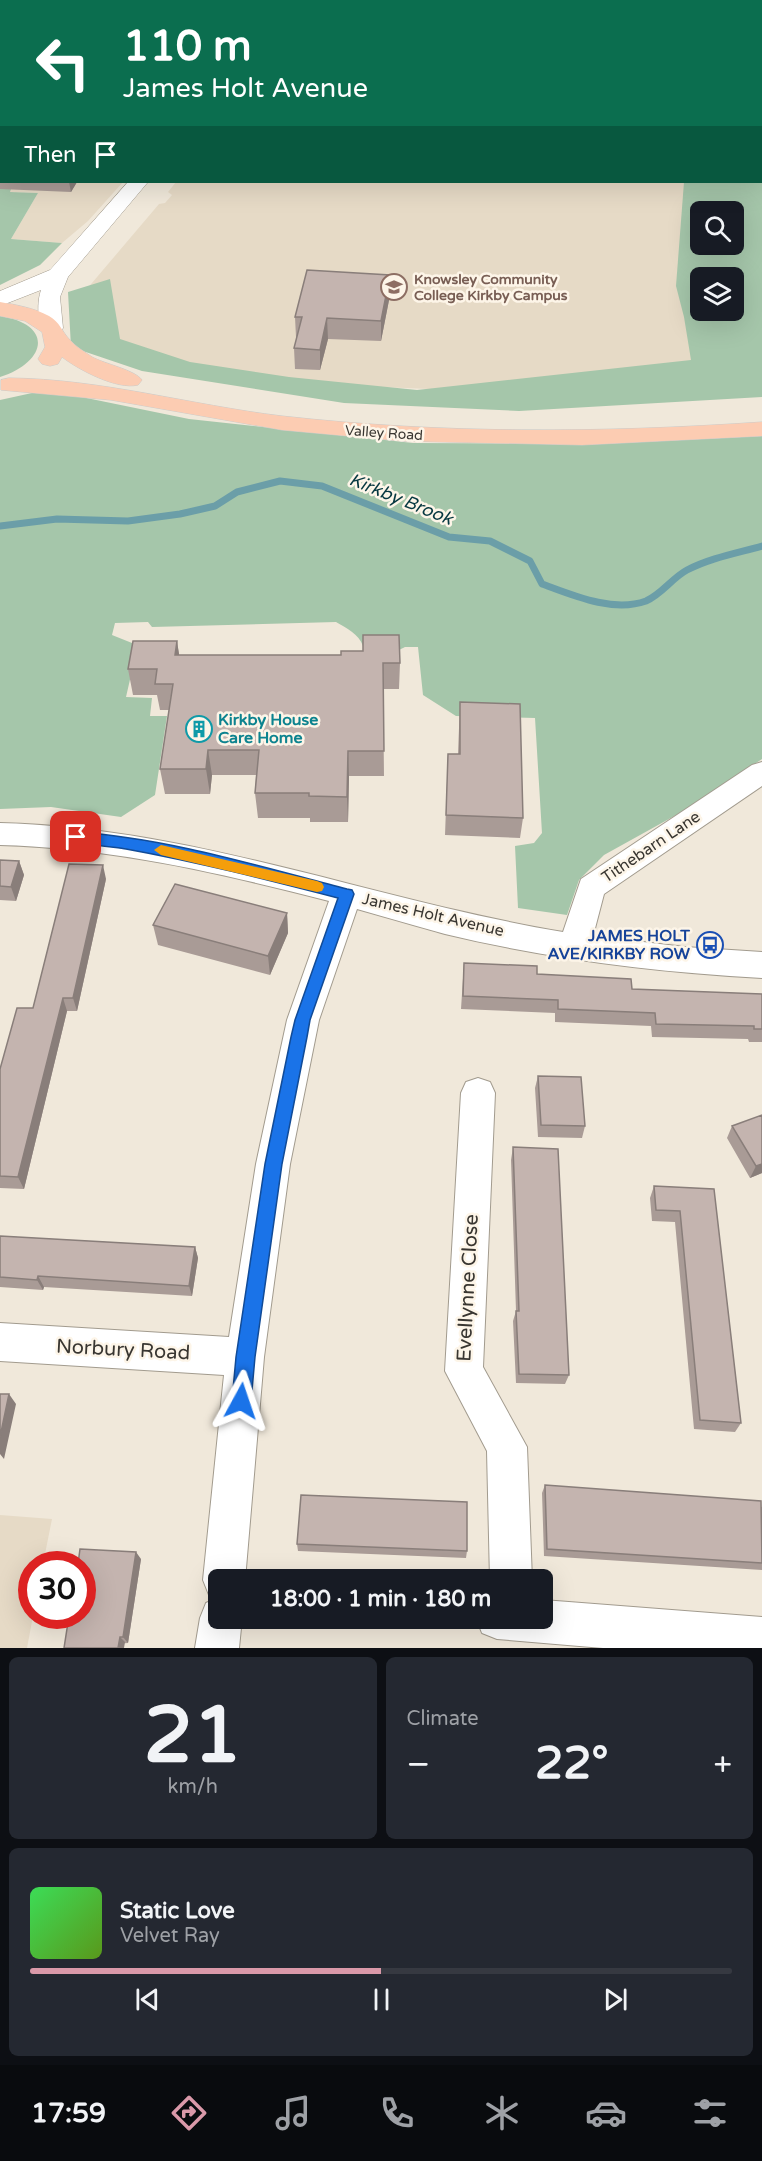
<!DOCTYPE html>
<html lang="en">
<head>
<meta charset="utf-8">
<style>
	body { margin:0; font-family:"Varela Round",sans-serif; background:#242831; color:#f1f3f6; height:100vh; display:flex; flex-direction:column; font-size:22px; white-space:nowrap }
	* { box-sizing:border-box; margin:0 }
	p { font-size:20px; color:#9ea1a6 }
	.icon { flex:none; width:33px; height:33px; fill:none; stroke:currentColor; stroke-width:2; stroke-linecap:round; stroke-linejoin:round }
	.map { position:relative; height:1648px; overflow:hidden }
	.panel { display:flex; flex-direction:column; gap:9px; padding:9px; background:#0d0f14; flex:1 }
	.panel>* { flex:none }
	.guide { position:absolute; left:0px; top:0px; width:762px; height:183px; box-shadow:0 6px 24px #0002; background:#0b6e4f; color:#fff; overflow:hidden }
	.fabs { position:absolute; left:690px; top:201px; display:grid; gap:12px }
	.fabs a { display:grid; place-items:center; width:54px; height:54px; border-radius:9px; background:#171b24; box-shadow:0 6px 24px #0002; font-size:30px }
	.speed { position:absolute; left:18px; top:1551px; display:flex; gap:12px; font-size:30px; font-weight:700; text-align:center }
	.speed>* { display:grid; place-content:center; width:78px; height:78px; border-radius:50%; background:#171b24; box-shadow:0 6px 24px #0002; line-height:1 }
	.speed .limit { border:9px solid #d22; background:#fff; color:#111 }
	.pin { position:absolute; display:grid; place-items:center; width:51px; height:51px; color:#fff; margin:-26px; border-radius:12px; box-shadow:0 3px 9px #0006 }
	.me { position:absolute; width:66px; margin:-33px; rotate:5deg; stroke-linejoin:round; filter:drop-shadow(0 0 4px #0008) }
	.turn { display:flex; align-items:center; gap:21px; height:126px; padding:0 24px; font-size:27px }
	.turn .icon { width:78px; height:78px; stroke-width:2.5 }
	.turn b { display:block; font-size:42px; line-height:51px }
	.then { display:flex; align-items:center; height:57px; padding:0 24px; background:#0003; gap:12px; font-size:22px }
	.big { font-size:45px; font-weight:700; line-height:1.1 }
	.panel .tile { flex:1; display:flex; flex-direction:column; justify-content:center; gap:9px; min-width:0; padding:0 21px; border-radius:9px; background:#242831 }
	.panel .dial { align-items:center; gap:0 }
	.dial b { font-size:78px; line-height:1 }
	.song { display:flex; align-items:center; gap:18px }
	.cover { width:72px; height:72px; border-radius:9px; background:linear-gradient(135deg,hsl(130 70% 55%),hsl(90 70% 35%)) }
	.played { height:6px; border-radius:3px; background:linear-gradient(90deg,#da99a9 50%,#363941 50%) }
	.keys { display:flex; justify-content:space-around; direction:ltr }
	.heat { display:flex; justify-content:space-between; align-items:center; font-size:33px; direction:ltr }
	.panel .tiles { flex:1; display:grid; gap:9px; grid-template-columns:1fr 1fr }
	.tile:last-child { grid-column:span 2 }
	.trip { position:absolute; left:208px; top:1569px; width:345px; height:60px; border-radius:9px; background:#171b24; box-shadow:0 6px 24px #0002; font-weight:700; line-height:60px; text-align:center }
	.dock { display:flex; height:96px; justify-content:space-around; align-items:center; background:#090b0e; color:#9ea1a6 }
	.dock .icon { width:42px; height:42px }
	.dock .on { color:#da99a9 }
	.dock b { font-size:27px; color:#f1f3f6 }
	.map>svg:first-child { display:block }
</style>
</head>
<body>
<div class="map">
<svg width="762" height="1648" viewBox="0 0 762 1648">
	<rect width="100%" height="100%" fill="#f0e8da"/>
	<path fill="#e6dac6" d="M0,0h232l-230,2v180h121l-35,39 -26,22 -51,-4 27,-46 -29,-1 -9,-3z
		M176,182h513l11,96v32l14,51 -235,30 -123,-5 -83,-7 -157,-30 -30,-59 73,-86 6,-1 7,-8 -4,-3z
		M0,1515l52,4 -9,45h-11l1,52 -6,32h-27z"/>
	<path fill="#a5c6aa" fill-rule="evenodd" d="M421,0h341v397l-243,14 -175,-8 -202,-32 -71,-24 -3,-55 42,-13 10,60 70,23 99,15 128,13 274,-30 -7,-43 -8,-31 8,-104h76v-180l-340,-1zM700,212h34v32h-34zM700,278h34v32h-34z
		M0,189h11l-1,3 28,1 -27,46 51,4 -22,22 -40,20z
		M0,316c55,9 46,46 0,61z
		M32,393h30l127,26 224,24 184,1 165,-8v323l-75,50 -83,46 -25,25 -12,35 -49,-7 -3,-62 19,-3 8,-10 -7,-115 -79,-2 -33,-21 -5,-48h-13l-12,6 -30,-7c-4,-12 -17,-18 -27,-24l-184,5 -4,-5 -33,1 -3,12 20,8 2,19 -8,35 26,1 -2,18h17l-12,79 -34,22 -70,-10 -51,2v-409z"/>
	<g fill="none" stroke-linecap="round" stroke-linejoin="round">
		<path stroke="#6b9ea8" stroke-width="7" d="M0,526l57,-7 71,2 52,-7 35,-8 22,-14 43,-11 42,5 127,51 41,4 40,20 12,23c30,11 71,29 104,17 16,-7 26,-23 41,-31 23,-12 50,-17 75,-24"/>
		<defs>
			<path id="minor" d="M305,0h14l-14,2z
				M358,0h14l-14,2z
				M0,101h2l-2,11z
				M762,762v24l-158,108 -11,42 92,11 77,5v26c-107,-6 -213,-19 -317,-44 -30,-8 -59,-17 -88,-25l-38,111 -29,144 -26,193 -19,223h-26v38h23l-3,30h-44l5,-30 6,-15 11,-5 -8,-3 -6,-15 21,-205 -224,-14v-38l229,14 27,-173 31,-144 42,-119c-109,-28 -216,-53 -329,-56v-22c197,5 372,77 563,109l18,-53 171,-114z
				M478,1078l12,4 5,11 -12,274 44,80 5,133h-42l-3,-129 -42,-80 16,-278 5,-11z
				M543,1600l219,17v31h-159l-106,-9 -15,-6 -6,-15h67z"/>
			<path id="tertiary" d="M236,0h16l-17,2z
				M128,182h20l-80,95 -8,20 3,31 -3,5 -8,2 -8,-2c-7,-10 -7,-32 -3,-43l-41,16v-15l50,-21z"/>
			<path id="primary" d="M0,302c17,3 34,6 49,14 11,6 13,16 21,24 6,7 15,12 22,17 13,7 43,13 50,23l-4,5c-21,5 -59,-15 -76,-28l-4,7 -8,2 -8,-2 -4,-5 7,-12 -3,-15 -17,-11 -25,-5z
				M9,378c93,1 181,27 273,38 160,18 320,17 480,6v14l-180,9 -180,-4 -120,-11 -171,-30 -110,-10v-10z"/>
		</defs>
		<use href="#minor" stroke="#a29b8e" stroke-width="2"/>
		<use href="#tertiary" stroke="#a29b8e" stroke-width="1"/>
		<use href="#primary" stroke="#cccbc9" stroke-width="1"/>
		<use href="#minor" fill="#fff" fill-rule="evenodd"/>
		<use href="#tertiary" fill="#fff" fill-rule="evenodd"/>
		<use href="#primary" fill="#fcccb2" fill-rule="evenodd"/>
	</g>
	<path fill="#a99b96" d="M0,125l2,1v56h75l-6,10 -71,-3z
		M390,295l-9,46 -53,-2 -8,31 -25,-1 -1,-21 3,-11h-1l-1,-20z
		M177,641l2,14 221,8 -1,26h-16l1,87h-35l-1,46h-38v-4h-52l-3,-25 1,-18h-44l-2,19h-45l-5,-25 9,-59h-9l-3,-15h-24l-5,-26z
		M460,702l63,116 -3,20 -75,-3 3,-81h10z
		M0,860l19,1 5,14 -8,26 -16,-1z
		M106,879l-29,132h-10l-43,178 -24,-1v-119l33,-61z
		M287,913l1,20 -18,42 -112,-30 -5,-20z
		M464,963l168,26 130,5v48h-13l-1,-3 -96,-2 -1,-11 -96,-4v-9l-94,-4z
		M538,1076l47,50 -3,12 -44,-1 -3,-49z
		M732,1126l30,47 -12,5 -23,-40z
		M513,1147l56,228 -4,9 -49,-1 -3,-62 3,-10 -5,-151z
		M654,1186l60,3 27,234 -6,9 -41,-3 -19,-207 -23,-1 -2,-23z
		M0,1236l195,11 3,11 -6,38 -148,-9 -1,3 -43,-3z
		M545,1485l217,22v63l-218,-14 -2,-63z
		M297,1544l170,7 -1,7 -168,-7z
		M141,1559l-13,84 -64,5z"/>
	<path fill="#897e7a" d="M215,0h10l-1,2h-9z
		M1,62l1,20 -2,2v-21z
		M69,182h8l-6,10z
		M390,275v20l-9,46v-20z
		M327,318l1,21 -8,31v-20z
		M177,641l4,26 -6,-12z
		M208,750l4,25 -2,19 -4,-25z
		M348,751l1,25 -1,46 -1,-25z
		M19,861l5,14 -8,26 -5,-14z
		M103,865l3,14 -29,132 -4,-13z
		M287,913l1,20 -18,42 -2,-19z
		M63,998l4,13 -43,178 -6,-12z
		M762,1164v9l-12,5 6,-12z
		M195,1247l3,11 -6,38 -3,-10z
		M38,1276l6,11 -1,3 -6,-10z
		M9,1394l7,10 -12,55 -4,-5v-17z
		M136,1552l5,7 -13,84 -5,-6z
		M120,1637l5,5 -1,6h-6z"/>
	<path fill="#c4b4af" stroke="#897e7a" stroke-width="1.5" d="M0,0h215v2h-213v60l-2,1z
		M0,125l2,1v39h-2z
		M307,270l83,5 -9,46 -54,-3 -7,32 -26,-2 8,-31h-7z
		M363,635h36l1,28h-17l1,88h-36l-1,46 -38,-1v-3h-54l4,-43h-51l-2,19h-46l13,-85h-18l2,-15h-29l5,-28h44l-2,14h166v-4h22z
		M460,702l60,2 3,114 -77,-3 2,-61h12z
		M0,860l19,1 -8,26 -11,-1z
		M69,864l34,1 -30,133h-10l-45,179 -18,-1v-107l17,-61h16z
		M175,884l112,29 -19,43 -115,-31z
		M464,963l73,3v8l94,5 1,10 130,5v35h-8v-3l-98,-2 -1,-11 -97,-4v-9l-95,-4z
		M538,1076l43,1 4,49 -44,-1z
		M762,1115v49l-6,2 -24,-40z
		M513,1147l45,2 11,226 -50,-1 -3,-63h3z
		M654,1186l60,3 27,234 -41,-3 -20,-209 -24,-1z
		M0,1236l195,11 -6,39 -151,-10 -1,4 -37,-3z
		M0,1394h9l-9,43z
		M545,1485l216,16 1,62 -215,-14z
		M301,1495l166,7v49l-170,-7z
		M80,1549l56,3 -13,85h-3l-2,11h-54l5,-32h13v-52h-4z"/>
	<path fill="#1a73e8" stroke="#114b97" stroke-width="1.5" d="M76,832c91,6 182,34 271,57l5,1 2,4 -44,126 -3,17 -25,127 -27,193 -4,44 -3,7 -7,3 -6,-3 -3,-7 4,-44 29,-193 26,-127 4,-17 43,-122c-70,-18 -140,-36 -212,-49 -11,-2 -53,-5 -57,-12z"/>
	<path fill="#f59e0b" d="M161,845l156,36 5,2 2,4 -2,4 -5,1 -156,-37 -7,-5z"/>
	<defs>
		<symbol id="university-ring" viewBox="-11 -11 22 22"><circle r="9.5" fill="#fdf5e8" stroke="#8d6e63" stroke-width="1.5"/><path d="M0-5L7-2L0 1L-7-2ZM-4 1L0 2.5L4 1V4Q0 6-4 4Z" fill="#8d6e63"/></symbol>
		<symbol id="building-ring" viewBox="-11 -11 22 22"><circle r="9.5" fill="#fdf5e8" stroke="#0f9aa8" stroke-width="1.5"/><path d="M-4-6H4V6H1V3H-1V6H-4ZM-2.5-4.3h1.7v1.8h-1.7ZM.8-4.3h1.7v1.8H.8ZM-2.5-1h1.7V.8h-1.7ZM.8-1h1.7V.8H.8Z" fill="#0f9aa8"/></symbol>
		<symbol id="bus-ring" viewBox="-11 -11 22 22"><circle r="9.5" fill="#fdf5e8" stroke="#1a4fb4" stroke-width="1.5"/><path d="M-5-6H5V4H4V6H2V4H-2V6H-4V4H-5ZM-3.5-4V0h7V-4ZM-3.5 1.2v1.5H-2V1.2ZM2 1.2v1.5H3.5V1.2Z" fill="#1a4fb4"/></symbol>
	</defs>
	<g fill-rule="evenodd">
		<use href="#university-ring" x="379" y="272" width="30" height="30"/>
		<use href="#building-ring" x="184" y="714" width="30" height="30"/>
		<use href="#bus-ring" x="695" y="930" width="30" height="30"/>
	</g>
	<g text-anchor="middle" dominant-baseline="central" stroke-width="5" stroke-linejoin="round" paint-order="stroke">
		<g font-size="14" font-weight="bold" fill="#785e54" stroke="#fdf5e8" text-anchor="start">
			<text x="414" y="279">Knowsley Community<tspan x="414" dy="16">College Kirkby Campus</tspan></text>
		</g>
		<g font-size="14" fill="#393631" stroke="#fdf5e8">
			<text transform="translate(384 433) rotate(4)">Valley Road</text>
		</g>
		<g font-size="16" font-weight="bold" fill="#0d838f" stroke="#fdf5e8" text-anchor="start">
			<text x="218" y="720">Kirkby House<tspan x="218" dy="18">Care Home</tspan></text>
		</g>
		<g font-size="16" fill="#393631" stroke="#fdf5e8">
			<text transform="translate(651 847) rotate(-34)">Tithebarn Lane</text>
			<text transform="translate(433 915) rotate(13)">James Holt Avenue</text>
		</g>
		<g font-size="16" font-weight="bold" fill="#164399" stroke="#fdf5e8" text-anchor="end">
			<text x="690" y="936">JAMES HOLT<tspan x="690" dy="18">AVE/KIRKBY ROW</tspan></text>
		</g>
		<g font-size="18" font-style="italic" fill="#063841" stroke="#fdf5e8">
			<text transform="translate(401 499) rotate(22)">Kirkby Brook</text>
		</g>
		<g font-size="20" fill="#393631" stroke="#fdf5e8">
			<text transform="translate(468 1288) rotate(-87)">Evellynne Close</text>
			<text transform="translate(123 1350) rotate(3)">Norbury Road</text>
		</g>
	</g>
</svg>
<div class="fabs">
<a><svg class="icon" aria-label="search" viewBox="0 0 24 24"><circle cx="10" cy="10" r="6"/><path d="M15 15l6 6"/></svg></a>
<a><svg class="icon" aria-label="layers" viewBox="0 0 24 24"><path d="M12 4l9 5-9 5-9-5zM3 14l9 5 9-5"/></svg></a>
</div>
<div class="speed"><div class="limit">30</div></div>
<div class="pin" style="left:76px;top:837px;background:#d93025"><svg class="icon" aria-label="arrive" viewBox="0 0 24 24"><path d="M6 21V4h12l-3 4 3 4H6"/></svg></div>
<svg class="me" style="left:241px;top:1401px" viewBox="-20 -20 40 40"><path d="M0-17L14 15 0 8-14 15z" fill="#1a73e8" stroke="#fff" stroke-width="4"/></svg>
<div class="trip">18:00 · 1 min · 180 m</div>
<div class="guide">
<div class="turn"><svg class="icon" aria-label="left" viewBox="0 0 24 24"><path d="M17 20v-9H6M10 6l-5 5 5 5"/></svg><div><b>110 m</b>James Holt Avenue</div></div>
<div class="then">Then<svg class="icon" aria-label="arrive" viewBox="0 0 24 24"><path d="M6 21V4h12l-3 4 3 4H6"/></svg></div>
</div>
</div>
<section class="panel">
<div class="tiles">
<div class="tile dial"><b>21</b><p>km/h</p></div>
<div class="tile"><p>Climate</p>
<div class="heat"><a>−</a><b class="big">22°</b><a>+</a></div>
</div>
<div class="tile">
<div class="song"><i class="cover"></i><div><b>Static Love</b><p>Velvet Ray</p></div></div>
<div class="played"></div>
<div class="keys"><svg class="icon" aria-label="previous" viewBox="0 0 24 24"><path d="M18 5L8 12l10 7zM5 5v14"/></svg><svg class="icon" aria-label="pause" viewBox="0 0 24 24"><path d="M8 5v14M16 5v14"/></svg><svg class="icon" aria-label="next" viewBox="0 0 24 24"><path d="M6 5l10 7-10 7zM19 5v14"/></svg></div>
</div>
</div>
</section>
<nav class="dock">
<b>17:59</b>
<svg class="icon on" aria-label="directions" viewBox="0 0 24 24"><path d="M12 3l9 9-9 9-9-9zM9 14v-3h6M13 9l2 2-2 2"/></svg>
<svg class="icon" aria-label="music" viewBox="0 0 24 24"><path d="M9 18V5l10-2v13"/><circle cx="6" cy="18" r="3"/><circle cx="16" cy="16" r="3"/></svg>
<svg class="icon" aria-label="phone" viewBox="0 0 24 24"><path d="M5 4h4l2 5-3 2q2 4 5 5l2-3 5 2v4C11 20 4 13 5 4z"/></svg>
<svg class="icon" aria-label="climate" viewBox="0 0 24 24"><path d="M12 3v18M4 7l16 10M4 17L20 7"/></svg>
<svg class="icon" aria-label="car" viewBox="0 0 24 24"><path d="M5 17H2v-5l4-1 3-4h7l3 4 3 1v5h-3M9 17h6M6 11h13"/><circle cx="7" cy="17" r="2"/><circle cx="17" cy="17" r="2"/></svg>
<svg class="icon" aria-label="filters" viewBox="0 0 24 24"><path d="M4 7h16M4 17h16"/><circle cx="9" cy="7" r="2"/><circle cx="15" cy="17" r="2"/></svg>
</nav>
</body>
</html>
